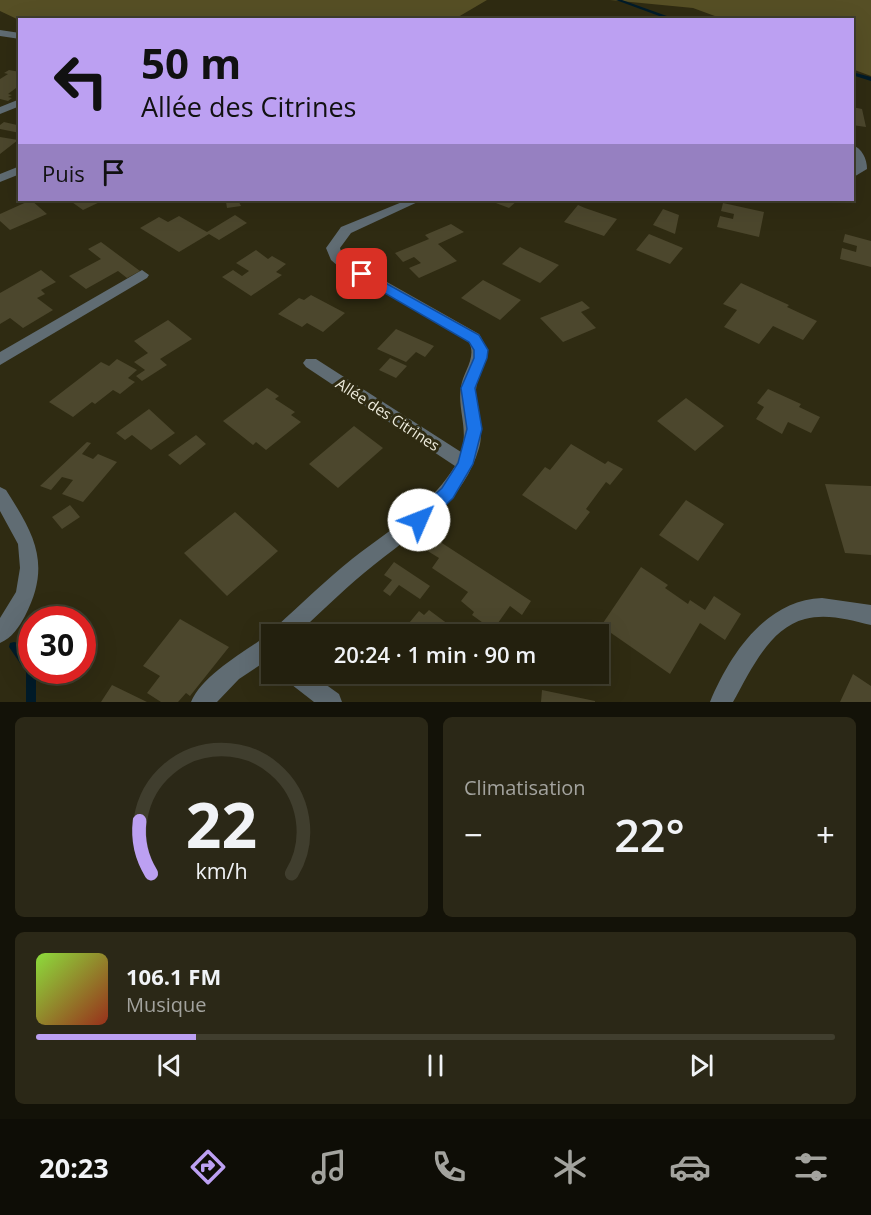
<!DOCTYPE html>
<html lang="fr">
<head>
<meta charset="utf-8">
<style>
	body { margin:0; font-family:"Open Sans",sans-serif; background:#2b2817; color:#f1f3f6; height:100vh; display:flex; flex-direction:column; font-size:22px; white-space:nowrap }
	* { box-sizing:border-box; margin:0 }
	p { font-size:20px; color:#a3a39e }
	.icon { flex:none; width:33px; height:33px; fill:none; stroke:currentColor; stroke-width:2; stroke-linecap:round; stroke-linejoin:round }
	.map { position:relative; height:702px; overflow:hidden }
	.details { display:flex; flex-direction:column; gap:15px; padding:15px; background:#131208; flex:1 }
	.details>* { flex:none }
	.guide { position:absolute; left:18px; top:18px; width:836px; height:183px; border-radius:0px; box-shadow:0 6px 24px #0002,0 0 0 2px #403e2e; background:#bca0f2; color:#111; overflow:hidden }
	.speed { position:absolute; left:18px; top:606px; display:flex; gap:12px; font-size:30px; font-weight:700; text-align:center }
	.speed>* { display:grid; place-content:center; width:78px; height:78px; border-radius:50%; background:#23200e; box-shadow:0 6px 24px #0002,0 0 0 2px #403e2e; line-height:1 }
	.speed .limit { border:9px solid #d22; background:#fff; color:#111 }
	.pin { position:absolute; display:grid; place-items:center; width:51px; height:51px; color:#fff; margin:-26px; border-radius:12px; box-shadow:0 3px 9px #0006 }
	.me { position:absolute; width:66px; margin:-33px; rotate:46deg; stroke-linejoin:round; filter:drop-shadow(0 0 4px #0008) }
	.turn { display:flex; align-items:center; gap:21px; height:126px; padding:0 24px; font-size:27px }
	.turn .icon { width:78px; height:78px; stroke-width:2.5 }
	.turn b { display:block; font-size:42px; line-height:51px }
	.then { display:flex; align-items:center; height:57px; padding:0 24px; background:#0003; gap:12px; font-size:22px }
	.big { font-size:45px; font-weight:600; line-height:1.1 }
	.details .widget { flex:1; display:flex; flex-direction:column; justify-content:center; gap:9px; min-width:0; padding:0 21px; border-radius:9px; background:#2b2817 }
	.details .dial { align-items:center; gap:0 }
	.dial svg { height:156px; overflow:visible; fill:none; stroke:#403e2e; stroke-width:7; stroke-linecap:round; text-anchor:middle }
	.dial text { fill:#f1f3f6; stroke:none }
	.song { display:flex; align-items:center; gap:18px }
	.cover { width:72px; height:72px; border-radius:9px; background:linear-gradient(135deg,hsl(90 70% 55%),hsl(10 70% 35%)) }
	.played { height:6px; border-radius:3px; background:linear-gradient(90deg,#bca0f2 20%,#403e2e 20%) }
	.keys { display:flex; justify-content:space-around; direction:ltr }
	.heat { display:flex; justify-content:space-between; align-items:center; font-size:33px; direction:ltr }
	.details .tiles { flex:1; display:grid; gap:15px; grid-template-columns:1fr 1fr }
	.widget:last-child { grid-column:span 2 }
	.trip { position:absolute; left:261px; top:624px; width:348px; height:60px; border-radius:0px; background:#23200e; box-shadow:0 6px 24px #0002,0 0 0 2px #403e2e; font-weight:600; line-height:60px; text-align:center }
	.menu { display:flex; height:96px; justify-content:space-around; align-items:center; background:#0e0d06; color:#a3a39e }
	.menu .icon { width:42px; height:42px }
	.menu .active { color:#bca0f2 }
	.menu b { font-size:27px; color:#f1f3f6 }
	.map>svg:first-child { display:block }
</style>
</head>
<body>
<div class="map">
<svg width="871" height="702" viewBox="0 0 871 702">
	<rect width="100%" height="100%" fill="#2f2b12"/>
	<path fill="#564f25" d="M0,0h487l-34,20h-434l-19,-9z
		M610,0h261v76l-19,-7v-49l-129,-1 -30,-11z"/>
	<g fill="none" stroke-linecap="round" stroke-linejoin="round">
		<path fill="#001b29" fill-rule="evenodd" d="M616,0h6l56,20h-8z
			M852,72l19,5v4l-19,-6z
			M14,642l4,1 14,20v7l4,1v31h-10v-30l-17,-25 1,-4z"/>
	</g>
	<path fill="#4c472d" d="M9,70l11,2v17l-4,-1 -8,6 4,1 -4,2 4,1 -4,3 -8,-2v-20l8,-5 -4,-1z
		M852,107l10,2 4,18 -14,-2z
		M4,122l13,3 3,-3v11l-20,-4v-4z
		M0,137l18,3 -18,14z
		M31,200l16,14 -37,16 -10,-9v-7z
		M69,200h35l-21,10z
		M238,200l3,6 -14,2 -1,-6z
		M488,200h30l-9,8z
		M723,203l41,9 -5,25 -42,-10 3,-11 13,3 1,-5 -13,-3z
		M578,205l7,3 32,11 -13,17 -40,-14z
		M663,209l16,6 -4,19 -22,-9z
		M235,215l12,8 -28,17 -10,-6 -30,18 -39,-24 19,-11 9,5 11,-6 28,16z
		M451,224l13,8 -26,12 19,17 -38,17 -10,-10 12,-5 -7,-6 -11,5 -8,-9 34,-14 -4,-4z
		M649,234l34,14 -13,16 -34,-14z
		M845,234l26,7v26l-31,-8 2,-11 14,4 1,-6 -14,-4z
		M101,242l39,29 -13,7 -9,-7 -32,18 -17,-13 32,-17 -13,-10z
		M520,247l6,3 33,15 -19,18 -38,-19z
		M256,250l12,9 4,-3 14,8 -10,8 6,3 -31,21 -29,-19 11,-7 9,6 7,-5 -13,-8z
		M41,270l15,12 -15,8 4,4 -8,4 16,12 -30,18 -13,-10 -10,6v-31z
		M483,280l38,20 -21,20 -39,-22z
		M741,283l48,22 -2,2 30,14 -14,19 -30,-14 -14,18 -35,-17 13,-17 -14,-6z
		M311,295l34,18 -22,19 -16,-9 -5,4 -24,-13 21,-16 5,2z
		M582,301l8,7 -9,4 15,16 -33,14 -23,-24z
		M168,320l24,19 -32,20 7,6 -25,16 -6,-5 9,-6 -11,-8 14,-9 -14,-12z
		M396,329l38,17 -9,11 -9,-5 -10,10 -29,-13z
		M390,358l17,8 -11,12 -17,-8z
		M117,359l20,11 -9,8 7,4 -15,12 -7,-4 -18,14 -3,-2 -19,15 -24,-15 52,-40 8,4z
		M267,388l12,8 -4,3 20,13 -4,3 10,7 -35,28 -10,-8 -3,3 -30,-24z
		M768,389l33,15 -2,3 21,10 -9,16 -23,-11 -6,12 -26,-15 8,-12 -7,-4z
		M686,398l38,28 -29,25 -38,-30z
		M149,409l26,24 -24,17 -19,-15 -7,5 -9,-7z
		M354,426l29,22 -45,40 -29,-24z
		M196,435l10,9 -26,21 -12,-10z
		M87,442l4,1 -9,11 11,5 5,-5 19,8 -34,40 -21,-8 11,-14 -11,-3 -11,13 -11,-4z
		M571,444l34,20 3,-3 15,8 -13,16 -4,-3 -20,27 4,3 -14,18 -54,-35 23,-28 5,3z
		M825,484l46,2v69l-26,-2z
		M686,500l38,24 -26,37 -39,-26z
		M70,505l10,12 -18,12 -10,-12z
		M235,512l43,39 -51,45 -43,-43z
		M425,532l106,69 -9,14 -12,-9 -17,24 -21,-15 2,-3 -13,-11 7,-9 -36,-24 7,-10 -26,-16z
		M394,562l36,24 -10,13 -21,-14 -9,11 -7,-5 9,-11 -8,-5z
		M641,567l27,18 -3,3 23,16 2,-4 15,10 9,-14 27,18 -16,26 -25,-17 -30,51 -69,-48z
		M429,610l31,23 -60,1 19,-23 5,4z
		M180,619l49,28 -39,49 -4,-3 -8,9h-17l-14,-9 13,-17 -17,-10z
		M853,674l18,12v16h-31z
		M112,685l35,17h-46z
		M542,690l53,11v1h-54z"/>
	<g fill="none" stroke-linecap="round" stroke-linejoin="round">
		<path fill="#606c73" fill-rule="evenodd" d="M0,30l20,3v6l-20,-3z
			M20,99v7l-20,8v-7z
			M852,145c10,3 15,14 15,24l-15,9 3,-18 -3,-4z
			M20,166v8l-20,8v-8z
			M407,200h15l-71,33 -11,15 2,7 6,5 131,74c16,25 -1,31 -3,56 -2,20 9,38 3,58 -17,59 -71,88 -115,125 -23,19 -45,41 -67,61h-25v23l-33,22 -22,23h-26c11,-26 51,-49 74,-65l7,-3h1l3,-7c25,-23 50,-47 76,-68 37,-29 78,-52 103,-93l-149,-99 -3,-4 3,-4h10l145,93c8,-22 -4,-43 0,-65 2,-16 16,-29 8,-45l-131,-76 -7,-6 -5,-12 15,-21z
			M142,270l7,5 -2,3 -147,87v-13z
			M0,487l6,3c28,44 46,74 19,126 -6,11 -13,22 -25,27v-25l16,-26 4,-24 -2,-24 -18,-33z
			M822,598l49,7v20c-21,-5 -44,-12 -66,-6 -36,9 -55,53 -72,83h-23c20,-48 56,-102 112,-104z
			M284,674h27l28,20 3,8h-28l-27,-21z"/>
	</g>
	<path fill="#1a73e8" stroke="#114b97" stroke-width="1.5" d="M362,270l117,65 9,15 -1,8 -12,30 7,41 -9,35 -20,34 -28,27 -6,3 -6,-3 -2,-5 2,-5 29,-27 16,-25 9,-34 -6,-41 13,-30v-8l-5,-8 -112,-65 -2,-3 2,-3z"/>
	<g text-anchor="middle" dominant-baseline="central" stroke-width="6" stroke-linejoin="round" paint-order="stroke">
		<g font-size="15" fill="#eeecdd" stroke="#2f2b12">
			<text transform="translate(388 414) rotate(33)">Allée des Citrines</text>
		</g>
	</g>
</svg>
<div class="speed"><div class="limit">30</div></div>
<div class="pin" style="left:362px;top:274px;background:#d93025"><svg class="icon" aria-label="arrive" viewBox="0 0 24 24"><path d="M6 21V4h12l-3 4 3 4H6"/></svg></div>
<svg class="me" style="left:419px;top:520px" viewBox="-20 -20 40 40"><circle r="19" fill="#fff"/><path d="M0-13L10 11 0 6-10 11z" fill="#1a73e8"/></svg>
<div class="trip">20:24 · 1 min · 90 m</div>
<div class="guide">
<div class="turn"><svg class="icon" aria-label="left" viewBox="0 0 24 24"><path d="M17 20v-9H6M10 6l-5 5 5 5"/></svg><div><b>50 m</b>Allée des Citrines</div></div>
<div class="then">Puis<svg class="icon" aria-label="arrive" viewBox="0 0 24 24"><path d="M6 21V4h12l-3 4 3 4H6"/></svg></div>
</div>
</div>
<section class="details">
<div class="tiles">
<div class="widget dial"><svg viewBox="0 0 100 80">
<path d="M14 69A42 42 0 1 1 86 69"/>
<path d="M14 69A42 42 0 0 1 8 42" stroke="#bca0f2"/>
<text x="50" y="56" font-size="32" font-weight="700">22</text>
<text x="50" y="72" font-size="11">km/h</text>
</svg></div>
<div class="widget"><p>Climatisation</p>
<div class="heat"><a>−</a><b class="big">22°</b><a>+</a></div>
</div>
<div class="widget">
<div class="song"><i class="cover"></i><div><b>106.1 FM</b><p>Musique</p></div></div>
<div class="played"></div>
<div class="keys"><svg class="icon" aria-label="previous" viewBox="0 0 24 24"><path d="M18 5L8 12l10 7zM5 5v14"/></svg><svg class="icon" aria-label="pause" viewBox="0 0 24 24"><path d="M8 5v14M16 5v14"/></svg><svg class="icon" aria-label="next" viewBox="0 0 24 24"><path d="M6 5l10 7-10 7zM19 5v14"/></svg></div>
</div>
</div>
</section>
<nav class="menu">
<b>20:23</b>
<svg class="icon active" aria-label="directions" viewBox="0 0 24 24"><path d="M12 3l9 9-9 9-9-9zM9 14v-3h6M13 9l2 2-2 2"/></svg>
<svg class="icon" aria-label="music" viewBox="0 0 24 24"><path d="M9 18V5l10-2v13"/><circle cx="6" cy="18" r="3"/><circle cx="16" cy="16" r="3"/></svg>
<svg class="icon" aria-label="phone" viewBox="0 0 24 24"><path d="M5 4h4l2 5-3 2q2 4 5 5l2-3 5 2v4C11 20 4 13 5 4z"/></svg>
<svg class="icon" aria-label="climate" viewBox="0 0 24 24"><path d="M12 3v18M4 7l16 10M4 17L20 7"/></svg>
<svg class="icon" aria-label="car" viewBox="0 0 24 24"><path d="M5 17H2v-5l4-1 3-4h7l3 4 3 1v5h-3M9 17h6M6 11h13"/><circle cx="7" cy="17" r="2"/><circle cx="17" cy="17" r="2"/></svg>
<svg class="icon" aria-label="filters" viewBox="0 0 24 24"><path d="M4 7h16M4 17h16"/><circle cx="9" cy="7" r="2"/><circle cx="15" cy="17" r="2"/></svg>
</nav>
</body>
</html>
